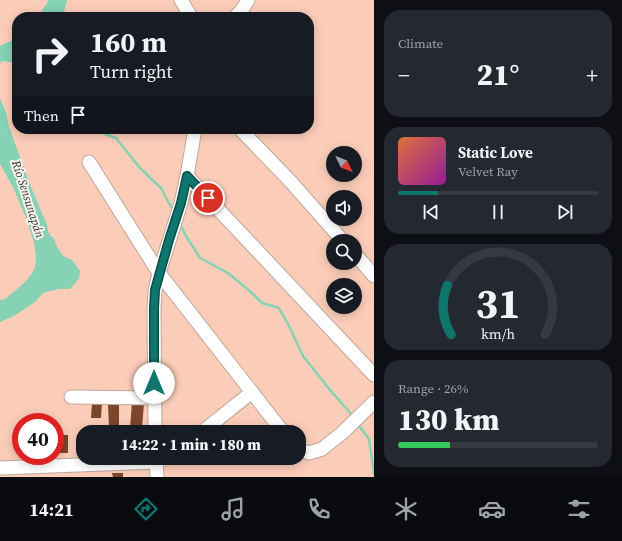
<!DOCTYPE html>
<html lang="en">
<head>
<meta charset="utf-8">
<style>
	body { margin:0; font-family:"Source Serif 4",serif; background:#242831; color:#f1f3f6; height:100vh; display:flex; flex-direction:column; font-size:15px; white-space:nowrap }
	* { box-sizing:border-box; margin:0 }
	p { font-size:13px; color:#9ea1a6 }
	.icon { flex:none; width:22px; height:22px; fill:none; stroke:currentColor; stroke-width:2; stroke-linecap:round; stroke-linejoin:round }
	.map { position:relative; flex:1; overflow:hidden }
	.details { display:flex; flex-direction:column; gap:10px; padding:10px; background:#0d0f14; width:248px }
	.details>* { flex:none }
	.guide { position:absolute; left:12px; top:12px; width:302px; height:122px; border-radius:16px; box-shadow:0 2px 10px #0003; background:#171b24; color:#f1f3f6; overflow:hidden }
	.needle { width:26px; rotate:133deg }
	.buttons { position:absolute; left:326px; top:146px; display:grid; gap:8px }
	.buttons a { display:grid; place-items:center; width:36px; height:36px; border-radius:50%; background:#171b24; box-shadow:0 2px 10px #0003; font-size:20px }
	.speed { position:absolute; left:12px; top:413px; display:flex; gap:8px; font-size:20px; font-weight:700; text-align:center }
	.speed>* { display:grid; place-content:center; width:52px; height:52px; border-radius:50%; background:#171b24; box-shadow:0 2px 10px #0003; line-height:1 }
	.speed .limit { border:6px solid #d22; background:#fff; color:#111 }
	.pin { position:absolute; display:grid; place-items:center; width:34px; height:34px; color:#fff; margin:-17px; border:2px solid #fff; border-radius:50%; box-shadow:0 1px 4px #0007 }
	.me { position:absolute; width:44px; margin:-22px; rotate:0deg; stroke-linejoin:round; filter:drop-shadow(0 0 3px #0008) }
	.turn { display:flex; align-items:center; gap:14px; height:84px; padding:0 12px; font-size:18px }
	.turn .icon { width:52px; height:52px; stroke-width:2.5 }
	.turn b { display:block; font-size:28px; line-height:34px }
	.then { display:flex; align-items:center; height:38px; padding:0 12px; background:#0003; gap:8px; font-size:15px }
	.big { font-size:30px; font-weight:800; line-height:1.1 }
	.details .widget { flex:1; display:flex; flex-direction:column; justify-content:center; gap:6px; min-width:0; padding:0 14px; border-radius:16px; background:#242831 }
	.details .dial { align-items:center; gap:0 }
	.dial svg { height:104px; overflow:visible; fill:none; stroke:#363941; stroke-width:7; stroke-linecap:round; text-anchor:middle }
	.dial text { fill:#f1f3f6; stroke:none }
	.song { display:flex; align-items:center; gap:12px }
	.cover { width:48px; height:48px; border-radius:6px; background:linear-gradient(135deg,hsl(20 70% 55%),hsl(300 70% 35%)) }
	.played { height:4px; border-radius:2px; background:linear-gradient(90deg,#0f766e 20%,#363941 20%) }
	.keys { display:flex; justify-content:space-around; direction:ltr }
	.heat { display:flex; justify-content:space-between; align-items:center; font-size:22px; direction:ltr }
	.charge { height:6px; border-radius:3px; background:linear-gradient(90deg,#34c759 26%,#363941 0) }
	.trip { position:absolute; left:76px; top:425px; width:230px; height:40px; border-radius:16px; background:#171b24; box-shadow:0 2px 10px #0003; font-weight:800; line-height:40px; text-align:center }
	.dock { display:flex; height:64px; justify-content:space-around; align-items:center; background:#090b0e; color:#9ea1a6 }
	.dock .icon { width:28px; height:28px }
	.dock .active { color:#0f766e }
	.dock b { font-size:18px; color:#f1f3f6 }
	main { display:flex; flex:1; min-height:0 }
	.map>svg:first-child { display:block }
</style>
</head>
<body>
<main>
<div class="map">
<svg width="374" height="477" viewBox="0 0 374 477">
	<rect width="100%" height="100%" fill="#fef1eb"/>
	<path fill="#fbcdb8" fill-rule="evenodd" d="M0,0h374v477h-374zM17,17h292v112h-292zM333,153h22v22h-22zM333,197h22v22h-22zM333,241h22v22h-22zM333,285h22v22h-22zM21,422h34v34h-34zM83,432h216v26h-216z"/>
	<path fill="#85d2b4" d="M49,0h18l-3,12 -2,5h-24z
		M17,38v25l-14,-2 -3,2v-17z
		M0,99l6,13 3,15 22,60 16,38 2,9 5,5 3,8 6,9 9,4 8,11 -1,7 -9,11h-11l-16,4 -8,9 -21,14 -14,6v-22l5,-1 18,-15 8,-9 4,-7 1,-10 -2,-15 -7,-23 -14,-33 -13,-23z"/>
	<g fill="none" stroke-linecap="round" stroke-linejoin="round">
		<path stroke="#85d2b4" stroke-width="2.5" d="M92,129l24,9 24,30 21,20 10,19
			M180,224l6,12 14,22 28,15 24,20 10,10 17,5 9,16 15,32 27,34 22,25
			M360,427l9,12 5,34"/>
	</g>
	<path fill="#7d4529" d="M132,402l12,1 -2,26 -12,-1z
		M92,403h10l-1,15h-10z
		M108,405h11v21l-10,1z
		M57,435h11v18h-11z
		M40,456h10v3l-10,1z
		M112,473h11v4h-10z"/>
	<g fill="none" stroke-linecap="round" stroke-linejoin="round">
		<defs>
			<path id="minor" d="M181,0l10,17
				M235,17l7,-7 6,-10
				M240,129l51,53 52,59
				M89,162l70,111 124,159
				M187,176l187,199
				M355,254l19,22
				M71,397l83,1
				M155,432l-1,-124 1,-17 4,-18 22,-70 6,-27 8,-47
				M202,432l50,-40
				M299,449l10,4 13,-4 20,-16 32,-31
				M156,458l1,19
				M0,468l156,-6 9,-4"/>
		</defs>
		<use href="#minor" stroke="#bca79d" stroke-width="15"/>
		<use href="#minor" stroke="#fff" stroke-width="13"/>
	</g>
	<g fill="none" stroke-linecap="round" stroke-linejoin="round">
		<defs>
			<path id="route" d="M154,383v-75l1,-18 14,-50 12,-37 6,-27 21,22"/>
		</defs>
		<use href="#route" stroke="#0a4d48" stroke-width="10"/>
		<use href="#route" stroke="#0f766e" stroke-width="7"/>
	</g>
	<g text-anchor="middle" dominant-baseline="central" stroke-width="4" stroke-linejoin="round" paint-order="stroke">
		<g font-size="12" font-style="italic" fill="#113529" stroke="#fef1eb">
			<text transform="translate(28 199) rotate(72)">Río Sensunapán</text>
		</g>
	</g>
</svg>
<div class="buttons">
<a><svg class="needle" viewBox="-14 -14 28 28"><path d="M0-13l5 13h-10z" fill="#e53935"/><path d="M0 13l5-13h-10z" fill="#9ea1a6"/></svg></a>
<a><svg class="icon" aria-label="sound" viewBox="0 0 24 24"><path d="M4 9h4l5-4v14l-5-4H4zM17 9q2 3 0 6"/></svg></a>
<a><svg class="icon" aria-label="search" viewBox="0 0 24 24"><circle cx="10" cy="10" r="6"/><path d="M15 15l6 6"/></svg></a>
<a><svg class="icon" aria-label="layers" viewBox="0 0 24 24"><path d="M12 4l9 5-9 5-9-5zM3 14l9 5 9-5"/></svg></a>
</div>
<div class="speed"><div class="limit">40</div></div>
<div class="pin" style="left:208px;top:198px;background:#d93025"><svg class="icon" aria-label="arrive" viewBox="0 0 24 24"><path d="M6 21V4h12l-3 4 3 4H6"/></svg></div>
<svg class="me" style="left:154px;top:383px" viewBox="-20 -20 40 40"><circle r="19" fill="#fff"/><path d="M0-13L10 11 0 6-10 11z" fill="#0f766e"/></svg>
<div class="trip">14:22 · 1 min · 180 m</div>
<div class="guide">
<div class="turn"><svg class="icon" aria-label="right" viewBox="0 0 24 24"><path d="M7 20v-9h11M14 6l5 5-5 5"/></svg><div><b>160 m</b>Turn right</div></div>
<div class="then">Then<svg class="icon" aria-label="arrive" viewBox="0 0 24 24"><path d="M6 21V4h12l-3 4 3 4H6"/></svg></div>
</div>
</div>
<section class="details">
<div class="widget"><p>Climate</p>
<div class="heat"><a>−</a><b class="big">21°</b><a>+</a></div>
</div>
<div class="widget">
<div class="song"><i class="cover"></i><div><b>Static Love</b><p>Velvet Ray</p></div></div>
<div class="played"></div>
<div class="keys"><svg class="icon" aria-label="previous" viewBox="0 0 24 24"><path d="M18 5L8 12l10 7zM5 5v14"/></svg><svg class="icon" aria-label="pause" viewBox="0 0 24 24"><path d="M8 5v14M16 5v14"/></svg><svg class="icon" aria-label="next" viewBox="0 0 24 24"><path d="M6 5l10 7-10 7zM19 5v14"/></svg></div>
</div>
<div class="widget dial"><svg viewBox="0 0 100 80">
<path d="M14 69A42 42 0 1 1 86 69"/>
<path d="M14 69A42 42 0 0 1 11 31" stroke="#0f766e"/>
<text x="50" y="56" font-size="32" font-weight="700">31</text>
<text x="50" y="72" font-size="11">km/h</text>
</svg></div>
<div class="widget"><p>Range · 26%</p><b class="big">130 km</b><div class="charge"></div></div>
</section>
</main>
<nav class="dock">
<b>14:21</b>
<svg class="icon active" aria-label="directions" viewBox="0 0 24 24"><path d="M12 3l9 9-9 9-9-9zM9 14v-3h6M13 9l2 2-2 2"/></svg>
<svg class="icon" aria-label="music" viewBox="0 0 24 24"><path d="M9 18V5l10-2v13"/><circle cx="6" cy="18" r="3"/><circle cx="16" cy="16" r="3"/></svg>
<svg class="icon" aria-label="phone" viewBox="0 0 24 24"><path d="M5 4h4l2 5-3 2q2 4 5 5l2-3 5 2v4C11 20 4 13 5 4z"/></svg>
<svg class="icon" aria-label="climate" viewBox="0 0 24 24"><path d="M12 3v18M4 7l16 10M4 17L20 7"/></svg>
<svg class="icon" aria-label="car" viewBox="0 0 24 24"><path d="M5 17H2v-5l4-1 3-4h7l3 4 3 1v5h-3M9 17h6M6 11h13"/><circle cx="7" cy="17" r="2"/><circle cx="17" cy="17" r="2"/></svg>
<svg class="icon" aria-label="filters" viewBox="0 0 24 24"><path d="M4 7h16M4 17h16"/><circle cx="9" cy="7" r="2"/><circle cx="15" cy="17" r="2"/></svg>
</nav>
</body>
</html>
